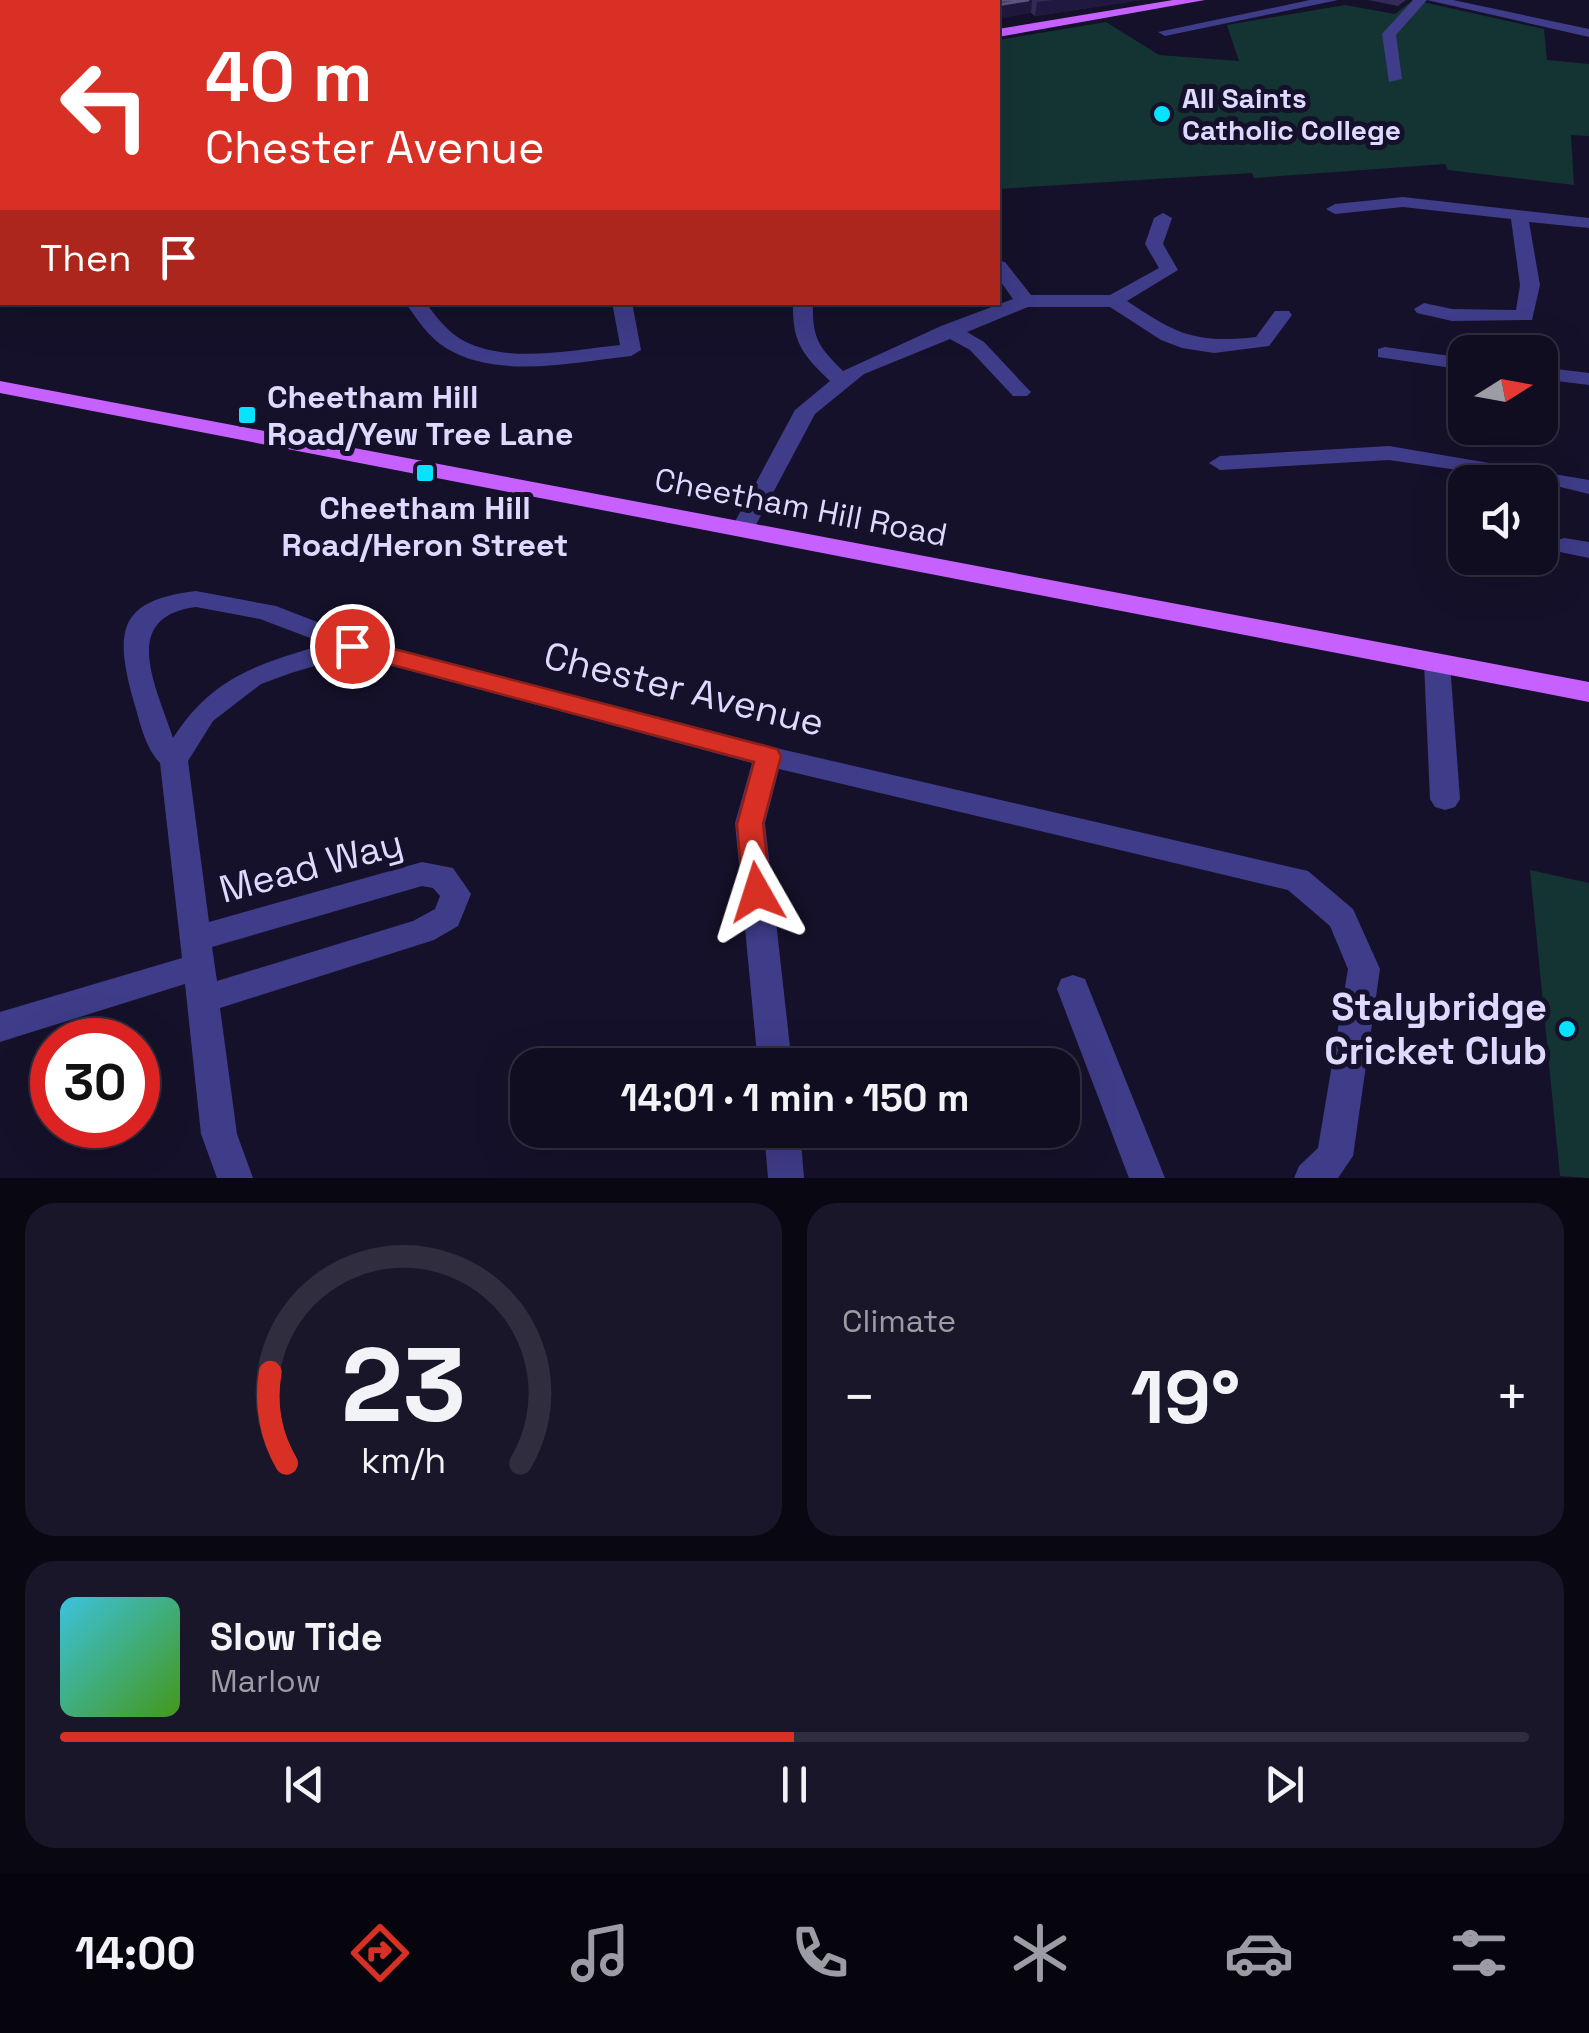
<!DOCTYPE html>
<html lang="en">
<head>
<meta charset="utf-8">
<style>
	body { margin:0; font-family:"Space Grotesk",sans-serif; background:#191629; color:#f1f3f6; height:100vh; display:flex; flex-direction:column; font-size:38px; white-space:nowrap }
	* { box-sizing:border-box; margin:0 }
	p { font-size:32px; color:#9c9ca5 }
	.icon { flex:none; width:55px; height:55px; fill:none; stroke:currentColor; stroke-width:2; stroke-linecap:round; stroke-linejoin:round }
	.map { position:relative; height:1178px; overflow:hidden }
	.panel { display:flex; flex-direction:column; gap:25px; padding:25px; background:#090712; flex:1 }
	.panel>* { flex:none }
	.top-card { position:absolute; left:0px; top:0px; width:1000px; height:305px; box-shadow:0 10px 40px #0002,0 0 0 2px #302d3e; background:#d93025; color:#fff; overflow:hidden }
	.needle { width:65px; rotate:79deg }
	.buttons { position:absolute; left:1448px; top:335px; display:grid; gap:20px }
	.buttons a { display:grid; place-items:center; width:110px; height:110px; border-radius:20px; background:#100d20; box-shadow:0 10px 40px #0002,0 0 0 2px #302d3e; font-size:50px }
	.speed { position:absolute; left:30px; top:1018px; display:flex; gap:20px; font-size:50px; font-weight:700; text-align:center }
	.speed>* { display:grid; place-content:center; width:130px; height:130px; border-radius:50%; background:#100d20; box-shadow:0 10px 40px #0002,0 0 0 2px #302d3e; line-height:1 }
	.speed .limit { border:15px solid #d22; background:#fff; color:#111 }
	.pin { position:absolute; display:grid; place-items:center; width:85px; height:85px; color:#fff; margin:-42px; border:5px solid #fff; border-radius:50%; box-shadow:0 2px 10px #0007 }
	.me { position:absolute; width:110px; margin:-55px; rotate:354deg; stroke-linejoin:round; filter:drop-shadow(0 0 8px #0008) }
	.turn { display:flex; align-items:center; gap:35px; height:210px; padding:0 40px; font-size:45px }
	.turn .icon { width:130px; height:130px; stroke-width:2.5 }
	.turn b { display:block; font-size:70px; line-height:85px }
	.then { display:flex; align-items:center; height:95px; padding:0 40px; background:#0003; gap:20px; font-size:38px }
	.big { font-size:75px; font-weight:700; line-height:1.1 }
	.panel .card { flex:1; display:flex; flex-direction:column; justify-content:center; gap:15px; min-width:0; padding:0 35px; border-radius:30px; background:#191629 }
	.panel .dial { align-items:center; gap:0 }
	.dial svg { height:260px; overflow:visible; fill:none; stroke:#302d3e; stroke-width:7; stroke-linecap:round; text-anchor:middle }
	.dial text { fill:#f1f3f6; stroke:none }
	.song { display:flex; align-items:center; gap:30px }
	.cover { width:120px; height:120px; border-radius:15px; background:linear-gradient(135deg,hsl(190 70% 55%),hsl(100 70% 35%)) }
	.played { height:10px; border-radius:5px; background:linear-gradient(90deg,#d93025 50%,#302d3e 50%) }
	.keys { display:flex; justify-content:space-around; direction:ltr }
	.heat { display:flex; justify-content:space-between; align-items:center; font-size:55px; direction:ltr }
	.panel .tiles { flex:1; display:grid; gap:25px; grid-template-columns:1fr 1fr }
	.card:last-child { grid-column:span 2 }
	.trip { position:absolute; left:510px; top:1048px; width:570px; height:100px; border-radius:30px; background:#100d20; box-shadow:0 10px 40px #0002,0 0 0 2px #302d3e; font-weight:700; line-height:100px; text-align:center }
	.dock { display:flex; height:160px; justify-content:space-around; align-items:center; background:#06050d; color:#9c9ca5 }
	.dock .icon { width:70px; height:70px }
	.dock .active { color:#d93025 }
	.dock b { font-size:45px; color:#f1f3f6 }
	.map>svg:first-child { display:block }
</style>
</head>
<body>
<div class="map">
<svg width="1589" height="1178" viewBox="0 0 1589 1178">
	<rect width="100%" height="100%" fill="#15112a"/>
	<path fill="#143433" d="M280,0h573l4,2h-575z
		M1413,0l131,29 3,31 42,4v72l-18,-1 3,50 -126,-15 -3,-6 -191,14 -2,-5 -254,16v-149l108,-18 53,33 80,6 -12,-36 118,-20 50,9z
		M1530,870l59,13v295l-29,-2z"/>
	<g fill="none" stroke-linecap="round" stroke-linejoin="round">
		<path fill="#3f3c89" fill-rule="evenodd" d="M166,0h14l2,2h-14z
			M1310,0h28l-173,36 -7,-4z
			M1413,0h14l-31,35 6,44 -13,3 -7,-48z
			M1427,0h26l136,29v8z
			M0,11h2v8h-2z
			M2,118v10l-2,1v-10z
			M1403,197l186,21v10l-60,-6 11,63 -8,35 -80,1 -35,-8 -3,-4 10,-6 28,6 64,1 4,-25 -9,-66 -108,-12 -68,7 -9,-5 9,-5z
			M1163,213l9,5 -9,26 15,26 -51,31c49,33 69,43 129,36l19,-26h14l3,4 -23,31 -55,7 -32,-5 -21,-8 -51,-33h-82l-61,25 17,10 43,46 4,4 -4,4h-14l-43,-46 -20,-11 -86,35 -49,40 -64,120h-16l-4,-5 64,-119 35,-29c-28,-27 -38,-39 -37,-79h20c-1,36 5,44 30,69l98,-45 72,-27 -15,-21v-17l7,1 26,33h79l49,-27 -14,-24 9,-26z
			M2,293v9h7l-9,5z
			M405,302h20c11,14 23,31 39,39 45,23 108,9 156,4l-8,-43h20l9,48 -10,6c-56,6 -133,24 -185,-8 -17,-10 -30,-30 -41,-46z
			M1385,347l80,11v12l-87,-13v-8z
			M1540,367l49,6v12l-49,-6z
			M1389,446l200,34v14l-49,-12 -151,-22 -169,10 -11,-7 11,-7z
			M1564,538l25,4v16l-34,-7 -3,-5 3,-5z
			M196,591l80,15 85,33 320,87 627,145 45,38 27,60 -27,187 -15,22h-44l5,-12 19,-18 30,-179 -18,-43 -42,-36 -509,-121 -14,54 27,242h-34l-23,-242 17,-60 -400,-108 -61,18 -30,11 -48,37 -25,40 21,161 213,-60 31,6 18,26 -13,32 -24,14 -214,68 17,126 16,44h-36l-16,-44 -16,-150 -185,58v-30l182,-54 -22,-195c-16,-17 -20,-42 -27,-64 -19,-69 -14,-99 63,-108zM196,607l64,12 66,25c-68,20 -113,32 -153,94 -16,-50 -55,-121 23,-131zM422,886l11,2 7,8 -5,13 -22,12 -196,60 -5,-34z
			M1437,654l9,3 4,6 10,136 -5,8 -10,3 -10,-3 -5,-8 -6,-136 4,-6z
			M1073,975l12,4 4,10 76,189h-36l-72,-189 4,-10z
			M764,1130h36l4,48h-36z"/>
		<path fill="#c661ff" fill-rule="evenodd" d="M1173,0h32l-207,37v-8z
			M0,219h2v10h-2z
			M0,381l1589,301v20l-1589,-309z"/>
	</g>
	<path fill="#342a58" d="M869,0h272l-106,16 -4,-3 -33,-11h-130z
		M1368,0h38l-8,6z"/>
	<path fill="#20183e" d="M1032,0l-1,13 -33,6v-14z
		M1053,0h88l-106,16 2,-14z"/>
	<path fill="#463d6a" stroke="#5e5681" stroke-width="2.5" d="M879,0h150l-31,5v-3h-115z"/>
	<path fill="#d93025" stroke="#8d1f18" stroke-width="2.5" d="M352,638l425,111 4,7 -18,68 8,68 -4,9 -10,3 -10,-3 -4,-9 -6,-68 17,-62 -410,-110 -4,-6 4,-6z"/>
	<g fill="#06e3ff" stroke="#15112a" stroke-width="4">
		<circle cx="1162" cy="114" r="10"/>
		<rect x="237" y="405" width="20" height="20" rx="5"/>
		<rect x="415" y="463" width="20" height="20" rx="5"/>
		<circle cx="1567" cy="1029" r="10"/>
	</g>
	<g text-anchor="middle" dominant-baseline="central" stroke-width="10" stroke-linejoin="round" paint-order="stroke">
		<g font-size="28" font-weight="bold" fill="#dedaff" stroke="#15112a" text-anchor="start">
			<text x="1182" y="98">All Saints<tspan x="1182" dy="32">Catholic College</tspan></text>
		</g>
		<g font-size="32" font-weight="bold" fill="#dedaff" stroke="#15112a" text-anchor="start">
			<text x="267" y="397">Cheetham Hill<tspan x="267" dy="37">Road/Yew Tree Lane</tspan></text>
			<text x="425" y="508" text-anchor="middle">Cheetham Hill<tspan x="425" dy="37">Road/Heron Street</tspan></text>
		</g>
		<g font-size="32" fill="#dedaff" stroke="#15112a">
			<text transform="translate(801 507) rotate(11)">Cheetham Hill Road</text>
		</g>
		<g font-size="38" fill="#dedaff" stroke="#15112a">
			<text transform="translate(684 689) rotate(14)">Chester Avenue</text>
			<text transform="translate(311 866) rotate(-15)">Mead Way</text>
		</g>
		<g font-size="38" font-weight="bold" fill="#dedaff" stroke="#15112a" text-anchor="end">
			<text x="1547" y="1007">Stalybridge<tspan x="1547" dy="44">Cricket Club</tspan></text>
		</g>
	</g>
</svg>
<div class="buttons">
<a><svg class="needle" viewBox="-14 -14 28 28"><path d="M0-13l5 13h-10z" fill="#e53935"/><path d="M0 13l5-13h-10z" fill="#9c9ca5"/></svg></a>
<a><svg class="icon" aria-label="sound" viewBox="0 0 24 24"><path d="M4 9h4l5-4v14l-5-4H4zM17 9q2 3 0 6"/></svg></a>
</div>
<div class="speed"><div class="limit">30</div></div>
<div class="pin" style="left:352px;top:646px;background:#d93025"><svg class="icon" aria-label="arrive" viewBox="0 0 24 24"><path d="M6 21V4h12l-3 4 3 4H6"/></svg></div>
<svg class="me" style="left:757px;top:892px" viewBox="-20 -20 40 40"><path d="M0-17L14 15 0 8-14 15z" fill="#d93025" stroke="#fff" stroke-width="4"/></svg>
<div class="trip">14:01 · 1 min · 150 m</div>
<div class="top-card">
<div class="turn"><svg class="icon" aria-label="left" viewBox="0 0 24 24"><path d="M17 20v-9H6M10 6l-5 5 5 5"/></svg><div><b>40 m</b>Chester Avenue</div></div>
<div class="then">Then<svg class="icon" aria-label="arrive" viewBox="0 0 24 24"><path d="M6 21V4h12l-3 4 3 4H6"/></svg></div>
</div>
</div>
<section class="panel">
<div class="tiles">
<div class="card dial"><svg viewBox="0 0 100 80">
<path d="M14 69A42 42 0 1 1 86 69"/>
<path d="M14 69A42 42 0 0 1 9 41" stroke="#d93025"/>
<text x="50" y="56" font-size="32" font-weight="700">23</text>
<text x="50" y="72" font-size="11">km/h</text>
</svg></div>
<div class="card"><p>Climate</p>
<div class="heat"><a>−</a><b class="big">19°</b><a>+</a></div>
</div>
<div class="card">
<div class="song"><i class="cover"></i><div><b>Slow Tide</b><p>Marlow</p></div></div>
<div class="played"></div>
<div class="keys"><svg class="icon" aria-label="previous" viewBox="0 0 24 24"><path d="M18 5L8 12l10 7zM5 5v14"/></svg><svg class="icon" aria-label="pause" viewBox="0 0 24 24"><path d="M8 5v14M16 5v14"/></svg><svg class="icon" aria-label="next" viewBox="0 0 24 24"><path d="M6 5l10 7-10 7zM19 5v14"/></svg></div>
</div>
</div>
</section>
<nav class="dock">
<b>14:00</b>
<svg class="icon active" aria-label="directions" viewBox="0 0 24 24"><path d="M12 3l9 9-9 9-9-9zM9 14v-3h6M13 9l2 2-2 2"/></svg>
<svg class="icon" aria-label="music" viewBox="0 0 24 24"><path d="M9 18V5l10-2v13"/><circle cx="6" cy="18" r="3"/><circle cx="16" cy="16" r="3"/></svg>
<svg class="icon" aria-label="phone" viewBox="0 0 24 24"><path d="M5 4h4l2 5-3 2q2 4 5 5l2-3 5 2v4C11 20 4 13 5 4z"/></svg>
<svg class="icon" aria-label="climate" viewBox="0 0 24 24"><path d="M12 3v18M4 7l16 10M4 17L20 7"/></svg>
<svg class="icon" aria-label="car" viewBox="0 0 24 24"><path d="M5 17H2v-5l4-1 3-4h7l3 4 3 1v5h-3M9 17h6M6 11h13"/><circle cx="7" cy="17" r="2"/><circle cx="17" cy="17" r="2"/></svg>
<svg class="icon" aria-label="filters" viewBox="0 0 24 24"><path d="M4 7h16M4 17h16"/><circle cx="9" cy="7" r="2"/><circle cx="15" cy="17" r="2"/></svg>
</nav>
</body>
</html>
